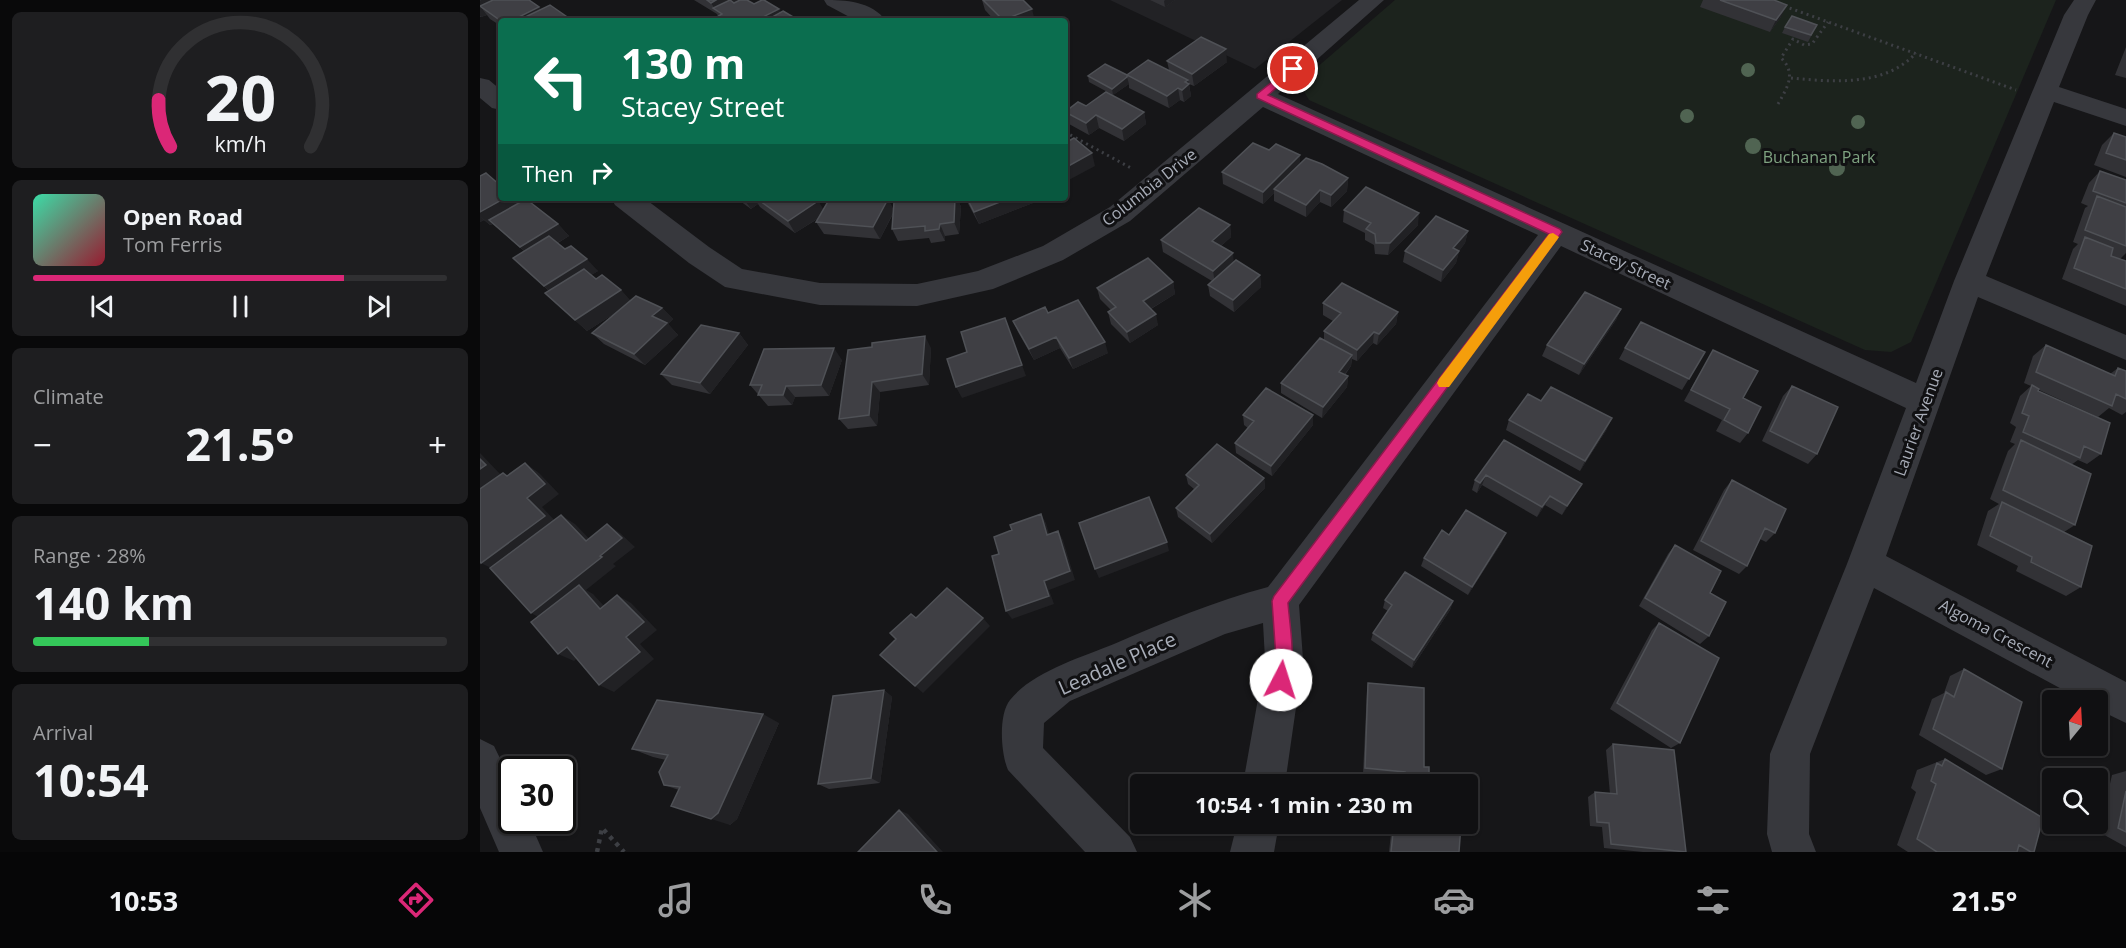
<!DOCTYPE html>
<html lang="en">
<head>
<meta charset="utf-8">
<style>
	body { margin:0; font-family:"Open Sans",sans-serif; background:#1e1e20; color:#f1f3f6; height:100vh; display:flex; flex-direction:column; font-size:22px; white-space:nowrap }
	* { box-sizing:border-box; margin:0 }
	p { font-size:20px; color:#9c9d9f }
	.icon { flex:none; width:33px; height:33px; fill:none; stroke:currentColor; stroke-width:2; stroke-linecap:round; stroke-linejoin:round }
	.map { position:relative; flex:1; overflow:hidden }
	.details { display:flex; flex-direction:column; gap:12px; padding:12px; background:#09090a; width:480px }
	.details>* { flex:none }
	.top-card { position:absolute; left:18px; top:18px; width:570px; height:183px; border-radius:6px; box-shadow:0 2px 4px #0004,0 0 0 2px #303032; background:#0b6e4f; color:#fff; overflow:hidden }
	.needle { width:39px; rotate:18deg }
	.controls { position:absolute; left:1562px; top:690px; display:grid; gap:12px }
	.controls a { display:grid; place-items:center; width:66px; height:66px; border-radius:6px; background:#101012; box-shadow:0 2px 4px #0004,0 0 0 2px #303032; font-size:30px }
	.speed { position:absolute; left:18px; top:756px; display:flex; gap:12px; font-size:30px; font-weight:700; text-align:center }
	.speed>* { display:grid; place-content:center; width:78px; height:78px; border-radius:50%; background:#101012; box-shadow:0 2px 4px #0004,0 0 0 2px #303032; line-height:1 }
	.speed .limit { border:3px solid #111; border-radius:9px; background:#fff; color:#111 }
	.pin { position:absolute; display:grid; place-items:center; width:51px; height:51px; color:#fff; margin:-26px; border:3px solid #fff; border-radius:50%; box-shadow:0 2px 6px #0007 }
	.me { position:absolute; width:66px; margin:-33px; rotate:5deg; stroke-linejoin:round; filter:drop-shadow(0 0 4px #0008) }
	.turn { display:flex; align-items:center; gap:21px; height:126px; padding:0 24px; font-size:27px }
	.turn .icon { width:78px; height:78px; stroke-width:2.5 }
	.turn b { display:block; font-size:42px; line-height:51px }
	.then { display:flex; align-items:center; height:57px; padding:0 24px; background:#0003; gap:12px; font-size:22px }
	.big { font-size:45px; font-weight:700; line-height:1.1 }
	.details .card { flex:1; display:flex; flex-direction:column; justify-content:center; gap:9px; min-width:0; padding:0 21px; border-radius:9px; background:#1e1e20 }
	.details .dial { align-items:center; gap:0 }
	.dial svg { height:156px; overflow:visible; fill:none; stroke:#303032; stroke-width:7; stroke-linecap:round; text-anchor:middle }
	.dial text { fill:#f1f3f6; stroke:none }
	.song { display:flex; align-items:center; gap:18px }
	.cover { width:72px; height:72px; border-radius:9px; background:linear-gradient(135deg,hsl(160 70% 55%),hsl(350 70% 35%)) }
	.played { height:6px; border-radius:3px; background:linear-gradient(90deg,#db2777 75%,#303032 75%) }
	.keys { display:flex; justify-content:space-around; direction:ltr }
	.heat { display:flex; justify-content:space-between; align-items:center; font-size:33px; direction:ltr }
	.charge { height:9px; border-radius:4px; background:linear-gradient(90deg,#34c759 28%,#303032 0) }
	.trip { position:absolute; left:650px; top:774px; width:348px; height:60px; border-radius:6px; background:#101012; box-shadow:0 2px 4px #0004,0 0 0 2px #303032; font-weight:700; line-height:60px; text-align:center }
	.menu { display:flex; height:96px; justify-content:space-around; align-items:center; background:#060607; color:#9c9d9f }
	.menu .icon { width:42px; height:42px }
	.menu .on { color:#db2777 }
	.menu b { font-size:27px; color:#f1f3f6 }
	main { display:flex; flex:1; min-height:0 }
	.map>svg:first-child { display:block }
</style>
</head>
<body>
<main>
<section class="details">
<div class="card dial"><svg viewBox="0 0 100 80">
<path d="M14 69A42 42 0 1 1 86 69"/>
<path d="M14 69A42 42 0 0 1 8 45" stroke="#db2777"/>
<text x="50" y="56" font-size="32" font-weight="700">20</text>
<text x="50" y="72" font-size="11">km/h</text>
</svg></div>
<div class="card">
<div class="song"><i class="cover"></i><div><b>Open Road</b><p>Tom Ferris</p></div></div>
<div class="played"></div>
<div class="keys"><svg class="icon" aria-label="previous" viewBox="0 0 24 24"><path d="M18 5L8 12l10 7zM5 5v14"/></svg><svg class="icon" aria-label="pause" viewBox="0 0 24 24"><path d="M8 5v14M16 5v14"/></svg><svg class="icon" aria-label="next" viewBox="0 0 24 24"><path d="M6 5l10 7-10 7zM19 5v14"/></svg></div>
</div>
<div class="card"><p>Climate</p>
<div class="heat"><a>−</a><b class="big">21.5°</b><a>+</a></div>
</div>
<div class="card"><p>Range · 28%</p><b class="big">140 km</b><div class="charge"></div></div>
<div class="card"><p>Arrival</p><b class="big">10:54</b></div>
</section>
<div class="map">
<svg width="1646" height="852" viewBox="0 0 1646 852">
	<rect width="100%" height="100%" fill="#161618"/>
	<path fill="#222225" d="M630,0h232l-87,69z"/>
	<path fill="#1c231d" d="M915,0h661l-145,342 -20,10 -26,-2 -556,-250 -7,-12 6,-13z"/>
	<g fill="none" stroke-linecap="round" stroke-linejoin="round">
		<path stroke="#3d3f44" stroke-width="3" stroke-dasharray="2 4" stroke-linecap="butt" d="M1304,6l232,84
			M1311,78c42,4 94,9 125,-25
			M1298,104c9,-16 19,-31 3,-46l12,-19 11,6 8,-1 16,-22
			M585,132l66,36"/>
		<path stroke="#3d3f44" stroke-width="4.5" stroke-dasharray="4 5" stroke-linecap="butt" d="M117,852l5,-24 22,24"/>
		<path fill="#37383d" fill-rule="evenodd" d="M344,0c21,0 48,1 62,21h-29l-30,-16z
			M879,0h25l-106,94 638,289 38,-102 110,-266 10,-15h22l-8,15 -29,72 67,22v17l-72,-24 -68,174 140,59v25l-148,-63 -92,259 240,126v41l-29,-14v-9h-15l-208,-112 -64,166 -1,80 7,18h-44l-5,-18 3,-80 77,-190 59,-156 -345,-162 -262,359 4,54 -18,125h-42l22,-125 -2,-36 -38,11 -155,67 -26,22 -1,25 87,89 7,15h-52l-77,-82c-7,-16 -10,-55 2,-70 22,-28 72,-43 104,-56 51,-22 101,-43 154,-57l270,-352 -275,-128 -133,114 -67,39 -70,29 -76,17 -97,-1 -95,-18 -36,-24 -74,-58 -4,-7h33l65,49 33,22 78,14 97,1 61,-13 65,-25 67,-39z
			M0,78l9,2 12,10v20l-9,-2 -12,-10z
			M0,739l14,7 18,37v37h17l14,32h-44l-19,-44z
			M757,824h42l-5,28h-44z"/>
	</g>
	<g fill="#506452">
		<circle cx="1268" cy="70" r="7"/>
		<circle cx="1207" cy="116" r="7"/>
		<circle cx="1378" cy="122" r="7"/>
		<circle cx="1273" cy="146" r="8"/>
		<circle cx="1357" cy="168" r="8"/>
	</g>
	<path fill="#323236" d="M0,0l59,7 2,3 32,11h-72v5l-11,-7 -3,-4 -6,2h-1z
		M214,0h53l7,4 27,8 19,9h-87l-1,-1 6,-4 -1,-2z
		M502,0h41l12,21h-40l-10,-11z
		M670,0h25l-10,7z
		M1223,0h71l7,17 -11,15 -70,-25z
		M1337,25l-9,17 -26,-9 3,-6z
		M1646,47v31l-11,-3z
		M687,61l60,1 -33,24 -5,-2 2,12 -7,6 -4,-2 -11,8 -40,-20v-4l-16,11 -24,-13 -1,-6 39,-1 42,-5z
		M606,106l58,6 2,12 -22,17 -25,-13 -10,7 -20,-11 -4,-12z
		M1634,133l12,4v40l-32,-12 8,-20z
		M789,150l31,14 48,14 -1,13 -16,16 -11,-5 -14,15 -32,-16v-8l-11,11 -40,-20 -1,-12z
		M1620,171l26,9v73l-6,6 6,2v45l-64,-27 11,-30 5,-5 -5,-2 12,-34 3,-2 -7,-3 8,-20z
		M0,176l21,22h13l5,5 39,21 11,12 -11,7 7,6 33,22 -7,4 5,4 25,11 9,11 32,7 11,11 -5,5 10,11 -33,30 -41,-21 -12,-11 28,-23 -33,21 -42,-38 4,-2 -36,-33 11,-7 -31,-27 -3,1 -6,-5 -4,2z
		M256,198h78l4,3 5,9 65,-11 5,10 27,-11h37l4,9 -2,27 -14,2v5l-14,2 -2,-5 -31,3 -6,-12 1,-15 -13,25 -56,-5 -8,-12 3,-4 -24,15 -35,-26 -2,-3 -7,5z
		M485,198h66l2,5 -54,21z
		M864,210l74,15 -30,30 -13,-1 -1,-9 -9,-5v-7l-22,-11z
		M750,225l1,12 -10,9 13,16 26,13 1,12 -27,25 -24,-16 -2,-11 4,-4 -49,-29 -2,-12z
		M988,231l-3,12 -6,8 -3,12 -15,19 -38,-20 2,-11z
		M693,282l2,12 -24,15 7,16 -28,18 -19,-19 -3,-12 3,-2 -11,-11 -3,-11z
		M843,303l75,9 -2,12 -19,21 -4,-2 -16,18 -5,-2 -1,7 -6,9 3,1 -1,11 -25,31 -41,-25v-10l43,-43v-9l9,-10 -10,-6z
		M1141,309l-5,11 -37,55 -37,-19 5,-11z
		M568,313l60,40 -35,16 -13,-21 -26,12 -16,-28 -5,-11z
		M259,333l9,12 -38,49 -38,-9 -11,-11z
		M1566,345l64,29 8,-6 8,3v41l-4,3 -13,-7 -11,9 -59,-27 -1,1 63,63 -14,10 -9,-4 -7,5 4,60 -11,7 17,55 -15,9 -50,-25 2,-5 -41,-21 11,-34 11,-7 -9,-5 18,-48 7,-7 -5,-2 6,-15 -6,-4 10,-27 11,-10 -7,-3 9,-27z
		M451,348l-2,37 -49,7 -3,34 -29,3 -9,-10 9,-69z
		M1145,348l80,4 -23,38 -63,-31z
		M1233,350l30,48 5,35 -8,10 -24,-12 6,-11 -38,-19z
		M362,360l-13,36 -34,1 -3,8 -24,1 -18,-21z
		M1312,386l25,68 -9,10 -46,-23 21,-45z
		M1061,401l66,28 -27,42 -74,-41 3,-10z
		M763,415l70,10 -41,51 -36,-23 -1,-10 13,-15 -4,-3z
		M1024,440l78,44 -20,31 -17,-10 -8,12 -55,-32 -5,8 -5,-3 3,-10z
		M706,475l78,3 1,10 -53,55 -34,-26 -2,-9 18,-19 -6,-5z
		M1252,480l43,53 -9,9 -6,-3 -13,27 -8,8 -46,-24 31,-60z
		M969,535l53,7 -34,53 -47,-29 3,-8z
		M1195,545l35,48 -1,43 -9,8 -61,-38 29,-52z
		M905,600l68,1 -3,9 -38,58 -41,-28 2,-7 15,-22 -5,-3z
		M1179,623l21,120 -9,5 -61,-39 42,-79z
		M1484,669l38,100 -16,6 -67,-40 13,-36 12,-6 6,-17z
		M888,683l56,84 5,17h-27v-7l-39,-3 4,-84z
		M404,690l8,7 -12,86 -51,6 -11,-5z
		M299,723l-42,96 -7,6 -51,-35 -15,-5 2,-25 -13,-3 -21,-8z
		M1133,744l73,108h-43l-39,-4 -2,-21 -12,-1 -2,-29 7,-5 15,2 -4,-44z
		M1465,759l89,93h-126l-11,-7 19,-53 -5,-4 6,-18z
		M1646,771v76l-27,-15 13,-57z
		M912,824h69l-2,28h-70z"/>
	<path fill="#212124" d="M1,0h34l-35,6v-5z
		M236,0h31l-32,9 -4,-6z
		M685,0h10l-10,7 -1,-6z
		M1307,5l-6,12 -11,15 6,-12z
		M0,6l7,9 -6,2 -1,-1z
		M59,7l10,13 -2,1h-36z
		M299,9l6,12h-30z
		M552,9l3,12h-32v-1z
		M746,49l1,13 -33,24 -2,-12z
		M647,77l2,7 -16,11 -1,-6z
		M708,80l3,16 -7,6 -2,-12 3,-8z
		M698,88l2,12 -11,8 -2,-12z
		M664,112l2,12 -22,17 -2,-12z
		M616,115l3,13 -10,7 -3,-12z
		M612,153l3,13 -30,16v-14z
		M820,155v12l-26,22v4l-11,11v-12z
		M868,178l-1,13 -16,16v-12z
		M840,190v12l-14,15v-12z
		M25,198h9l9,9 -33,18 -10,-9v-4z
		M263,198h11l4,6 -7,5z
		M475,198h2l4,9 -2,27 -5,-12z
		M530,198h21l2,5 -54,21 -5,-12z
		M408,199l6,12 -14,28 -7,-12z
		M338,201l8,12 -31,20 -7,-12z
		M939,213l-1,12 -30,30 2,-12z
		M0,216l4,4 -4,2z
		M78,224l11,12 -37,22 -12,-11z
		M460,224l5,12v5l-6,-12z
		M750,225l1,12 -18,16 -1,-12z
		M988,231l-3,12 -6,8 -3,12 -15,19 2,-12 10,-22z
		M753,253l1,12 -19,18 -2,-12z
		M107,259l11,12 -42,26 -12,-11z
		M780,275l1,12 -27,25 -1,-12z
		M693,282l2,12 -30,18 -2,-11z
		M141,290l11,12 -45,29 -12,-11z
		M182,308l11,11 -5,5 10,11 -33,30 -11,-11 18,-38z
		M1141,309l-5,11 -37,55 5,-11z
		M918,312l-2,12 -19,21 2,-11z
		M676,314l2,11 -28,18 -3,-11z
		M525,318l21,58 -64,22 -6,-11z
		M894,332l-1,11 -16,18v-11z
		M259,333l9,12 -38,49 -10,-11z
		M445,336l6,12 -2,37 -7,-11z
		M576,337l4,11 -26,12 -5,-11z
		M625,342l3,11 -35,16 -4,-11z
		M354,348l8,12 -13,36 -8,-11z
		M872,355l-1,11 -13,16 1,-10z
		M868,376l-1,11 -25,31 1,-11z
		M392,382l8,10 -3,34 -8,-11z
		M306,386l9,11 -3,8 -9,-10z
		M833,415v10l-41,51 -1,-10z
		M1132,418l-5,11 -27,42 5,-10z
		M0,453l21,22 -21,15z
		M45,463l14,10 20,21 -17,13 17,18 -62,46 -16,-8 46,-65z
		M1006,475l-4,10 -5,8 3,-10z
		M784,478l1,10 -53,55 -2,-9z
		M1102,484l-6,10 -14,21 5,-9z
		M1070,496l-5,9 -8,12 5,-10z
		M561,514l5,9 6,21 -5,-9z
		M81,515l14,9 25,26 -14,-9z
		M127,524l13,9 15,14 -22,17 3,2 -30,24 7,4 21,23 -68,4 -15,-8 69,-57z
		M578,531l5,9 12,40 -26,10 5,14 -42,15 -6,-8 38,-30z
		M1026,533l-4,9 -34,53 4,-8z
		M687,542l2,9 -70,27 -4,-9z
		M137,595l14,8 26,27 -17,14 14,15 -40,33 -15,-7 27,-48z
		M973,601l-3,9 -38,58 2,-8z
		M503,618l7,8 -67,67 -8,-7z
		M87,647l15,7 -8,7 -16,-7z
		M404,690l8,7 -12,86 -9,-5z
		M283,714l16,9 -42,96 -7,6 -19,-6z
		M419,810l9,4 35,38h-6z"/>
	<path fill="#3f3f44" stroke="#4f5156" stroke-width="1.5" d="M13,0h36l10,7 -28,14h-10l-21,-15z
		M227,0h9l-5,3z
		M250,0l4,3 6,-3h7l7,4 8,-4h2l15,9 -24,12 -24,-1 -17,1 -2,-1 10,-6 -9,-6z
		M503,0h40l9,9 -29,11z
		M1240,0h54l13,5 -11,15z
		M70,5l23,16h-56z
		M303,11l17,10h-35z
		M1312,16l25,9 -6,10 -26,-8z
		M721,37l25,12 -34,25 -25,-13z
		M668,60l40,20 -3,2 4,2 -7,6 -4,-2 -11,8 -40,-21z
		M625,64l24,12 -2,-1v2l-15,12 -24,-13z
		M626,92l38,20 -22,17 -26,-14 -10,8 -21,-11 13,-10 8,4z
		M1634,133l12,4v23l-20,-7z
		M594,138l18,15 -27,15v-25z
		M773,143l16,7 7,-6 24,11 -37,37 -41,-20z
		M826,158l16,6 26,14 -17,17 -11,-5 -14,15 -32,-16z
		M1620,171l26,9v23l-33,-12z
		M6,173l15,13v12h4l-25,14v-36z
		M886,187l53,26 -29,30h-14l-1,-9 -9,-5 5,-6 -27,-13z
		M1617,196l29,11v39l-41,-16z
		M276,198h58l4,3 -30,20z
		M350,198h45l13,1 -15,28 -57,-5z
		M440,198h35l-1,24 -14,2 -1,5 -14,2v-5l-33,3 2,-27z
		M487,198h43l-36,14z
		M46,199l32,25 -38,23 -31,-27z
		M719,208l31,17 -18,16 21,12 -20,18 -52,-31z
		M956,216l32,15 -15,17 6,3 -16,19 -38,-19z
		M69,236l16,13 6,-3 16,13 -43,27 -31,-28z
		M1605,237l28,11 -2,8 15,5v28l-52,-21z
		M668,258l25,24 -30,19 13,13 -29,18 -19,-20 8,-5 -19,-19z
		M756,260l24,15 -27,25 -25,-15z
		M104,269l12,10 6,-4 19,15 -46,30 -30,-27z
		M862,283l56,29 -19,22 -5,-2 -17,18 -33,-19 17,-18 -18,-10z
		M1105,292l36,17 -37,55 -37,-19z
		M156,296l26,12 -10,8 15,7 -33,31 -42,-21z
		M598,300l27,42 -36,16 -13,-21 -27,12 -16,-28 32,-14 3,6z
		M525,318l17,47 -66,22 -9,-28 20,-7 -6,-20z
		M1161,322l64,30 -16,27 -64,-31z
		M221,325l38,8 -39,50 -39,-9z
		M445,336l-3,38 -50,8 -3,33 -30,4 9,-69 24,-3v-4z
		M840,338l32,17 -13,17 9,4 -25,31 -42,-24z
		M1566,345l69,31 3,-8 8,3v28l-10,-5 -4,12 -76,-34z
		M354,348l-13,37 -35,1 -3,9h-25l4,-10h-12l14,-36z
		M1233,350l45,21 -15,27 18,9 -13,26 -24,-13 6,-11 -39,-19z
		M1552,385l7,4 -1,2 72,32 -9,31 -17,-8 -4,12 -57,-26 6,-16 -7,-3z
		M1312,386l46,21 -21,47 -47,-23z
		M1071,387l61,31 -27,43 -76,-41 19,-26 13,7z
		M786,388l47,27 -42,51 -36,-23 19,-22 -11,-6z
		M1024,440l78,44 -15,22 -17,-10 -8,11 -56,-32 -6,8 -5,-3z
		M1541,440l70,34 -16,51 -72,-35z
		M737,444l47,34 -54,56 -34,-26 23,-23 -13,-10z
		M0,459l6,6 -6,4z
		M45,463l20,21 -18,14 18,18 -64,47 -1,-2v-72l23,-16 4,3z
		M1252,480l54,29 -11,24 -10,-5 -18,38 -46,-25z
		M669,497l18,45 -72,27 -16,-46z
		M1522,502l90,44 -11,41 -50,-25 1,-5 -42,-21z
		M986,510l40,23 -34,54 -48,-29 18,-28 7,5z
		M561,514l6,21 11,-4 12,40 -26,10 5,15 -43,15 -14,-55 7,-2 -5,-17 18,-7 -2,-5z
		M81,515l25,26 21,-17 15,14 -22,18 2,1 -71,56 -41,-45z
		M1195,545l46,26 -11,22 16,9 -17,34 -64,-38z
		M925,572l48,29 -39,59 -41,-27 19,-28 -7,-5z
		M99,585l21,24 17,-14 27,27 -18,15 14,15 -41,33 -32,-38 -9,7 -27,-32z
		M467,588l36,30 -68,68 -35,-31 16,-16 -6,-6 21,-19 5,4z
		M1179,623l60,35 -39,85 -63,-40z
		M1484,669l58,33 -20,67 -69,-40 13,-37 8,5z
		M888,683l56,5v79h5v17l-25,-1 1,-11 -40,-4z
		M404,690l-13,88 -53,6 15,-88z
		M177,700l106,14 -45,99 -7,6 -40,-13 9,-19 -16,-2 -5,-13 9,-17 -36,-6z
		M1133,744l61,6 12,102 -75,-8 -2,-21 -12,-1 -2,-30 22,2z
		M1465,759l98,59 -9,34h-3l-12,-7 -2,7h-80l-20,-13 19,-55 -5,-3 6,-18 5,3z
		M1646,791v41l-8,-4z
		M419,810l38,42h-79z
		M914,824h67l-2,28h-68z"/>
	<path fill="#db2777" stroke="#8e194d" stroke-width="1.5" d="M813,65l5,4 -1,2 -29,24 292,134 2,3 -274,371c2,26 9,58 -1,83l-6,2 -6,-2 -2,-6 3,-21 -4,-58 2,-5 275,-362 -292,-136v-4z"/>
	<path fill="#f59e0b" d="M1073,233l6,4 -2,3 -108,147h-10l-2,-4 2,-4 110,-145z"/>
	<g text-anchor="middle" dominant-baseline="central" stroke-width="6" stroke-linejoin="round" paint-order="stroke">
		<g font-size="16" fill="#7fa381" stroke="#111113">
			<text x="1339" y="157">Buchanan Park</text>
		</g>
		<g font-size="16" fill="#a8adb8" stroke="#111113">
			<text transform="translate(669 187) rotate(-38)">Columbia Drive</text>
			<text transform="translate(1146 264) rotate(25)">Stacey Street</text>
			<text transform="translate(1438 422) rotate(-70)">Laurier Avenue</text>
			<text transform="translate(1516 633) rotate(28)">Algoma Crescent</text>
		</g>
		<g font-size="20" fill="#a8adb8" stroke="#111113">
			<text transform="translate(637 663) rotate(-24)">Leadale Place</text>
		</g>
	</g>
</svg>
<div class="controls">
<a><svg class="needle" viewBox="-14 -14 28 28"><path d="M0-13l5 13h-10z" fill="#e53935"/><path d="M0 13l5-13h-10z" fill="#9c9d9f"/></svg></a>
<a><svg class="icon" aria-label="search" viewBox="0 0 24 24"><circle cx="10" cy="10" r="6"/><path d="M15 15l6 6"/></svg></a>
</div>
<div class="speed"><div class="limit">30</div></div>
<div class="pin" style="left:813px;top:69px;background:#d93025"><svg class="icon" aria-label="arrive" viewBox="0 0 24 24"><path d="M6 21V4h12l-3 4 3 4H6"/></svg></div>
<svg class="me" style="left:801px;top:680px" viewBox="-20 -20 40 40"><circle r="19" fill="#fff"/><path d="M0-13L10 11 0 6-10 11z" fill="#db2777"/></svg>
<div class="trip">10:54 · 1 min · 230 m</div>
<div class="top-card">
<div class="turn"><svg class="icon" aria-label="left" viewBox="0 0 24 24"><path d="M17 20v-9H6M10 6l-5 5 5 5"/></svg><div><b>130 m</b>Stacey Street</div></div>
<div class="then">Then<svg class="icon" aria-label="right" viewBox="0 0 24 24"><path d="M7 20v-9h11M14 6l5 5-5 5"/></svg></div>
</div>
</div>
</main>
<nav class="menu">
<b>10:53</b>
<svg class="icon on" aria-label="directions" viewBox="0 0 24 24"><path d="M12 3l9 9-9 9-9-9zM9 14v-3h6M13 9l2 2-2 2"/></svg>
<svg class="icon" aria-label="music" viewBox="0 0 24 24"><path d="M9 18V5l10-2v13"/><circle cx="6" cy="18" r="3"/><circle cx="16" cy="16" r="3"/></svg>
<svg class="icon" aria-label="phone" viewBox="0 0 24 24"><path d="M5 4h4l2 5-3 2q2 4 5 5l2-3 5 2v4C11 20 4 13 5 4z"/></svg>
<svg class="icon" aria-label="climate" viewBox="0 0 24 24"><path d="M12 3v18M4 7l16 10M4 17L20 7"/></svg>
<svg class="icon" aria-label="car" viewBox="0 0 24 24"><path d="M5 17H2v-5l4-1 3-4h7l3 4 3 1v5h-3M9 17h6M6 11h13"/><circle cx="7" cy="17" r="2"/><circle cx="17" cy="17" r="2"/></svg>
<svg class="icon" aria-label="filters" viewBox="0 0 24 24"><path d="M4 7h16M4 17h16"/><circle cx="9" cy="7" r="2"/><circle cx="15" cy="17" r="2"/></svg>
<b>21.5°</b>
</nav>
</body>
</html>
